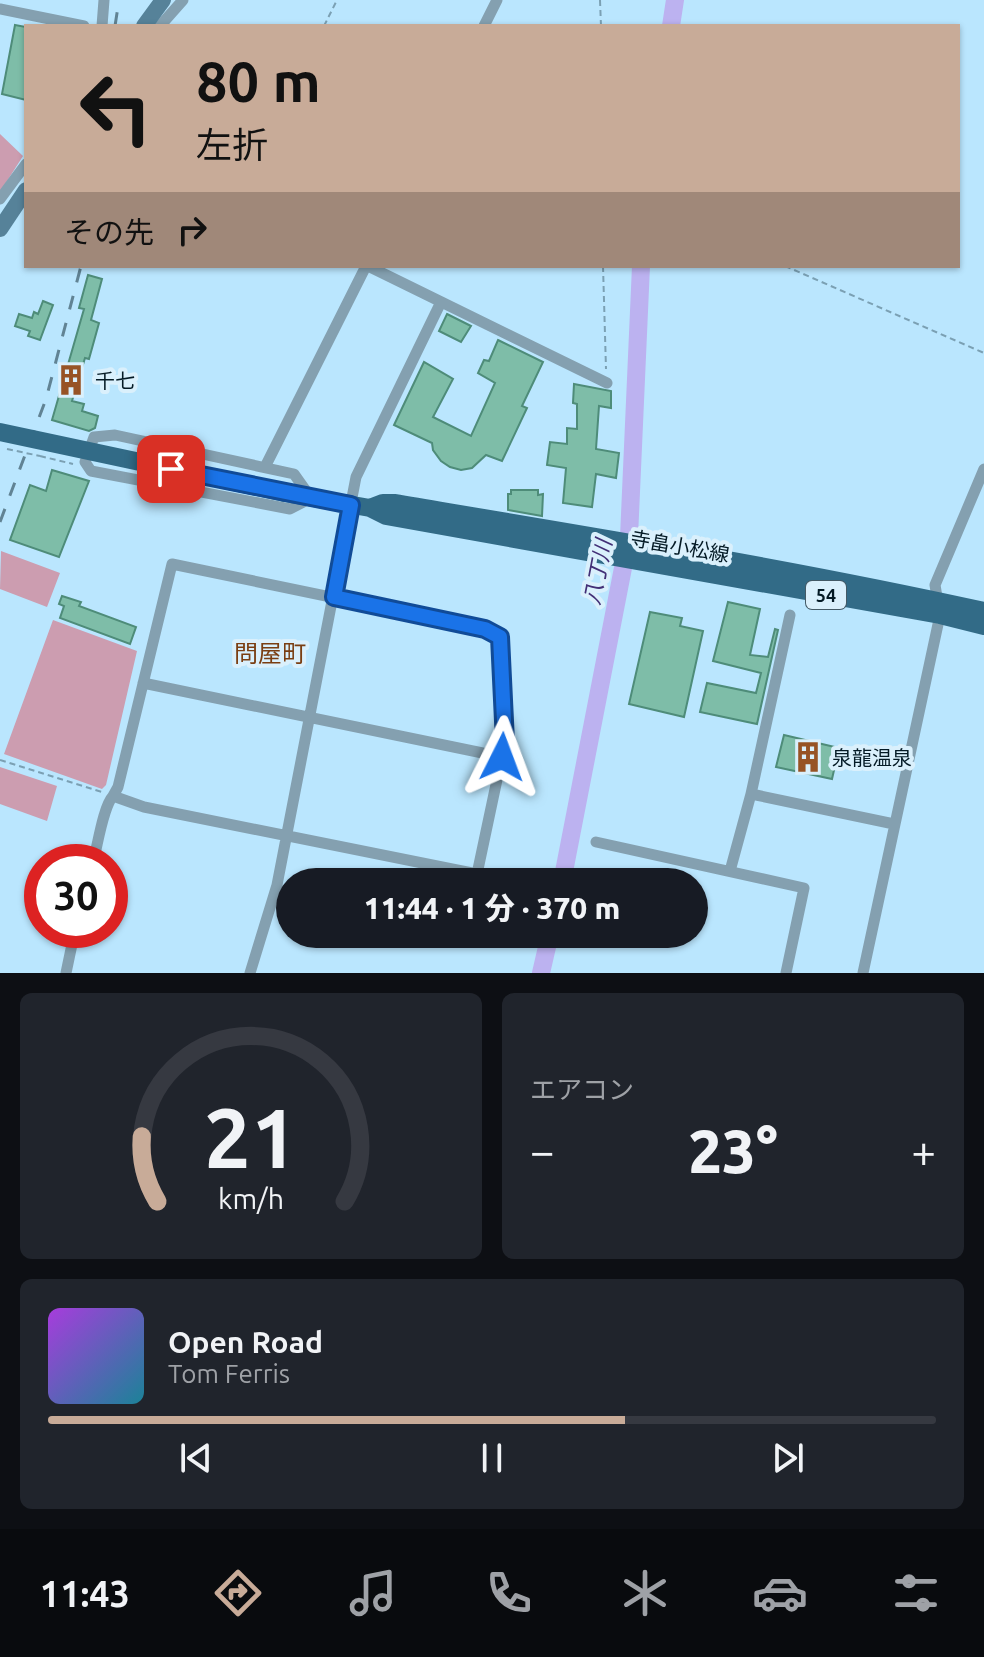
<!DOCTYPE html>
<html lang="ja">
<head>
<meta charset="utf-8">
<style>
	body { margin:0; font-family:Ubuntu,"Noto Sans JP",sans-serif; background:#20242c; color:#f1f3f6; height:100vh; display:flex; flex-direction:column; font-size:30px; white-space:nowrap }
	* { box-sizing:border-box; margin:0 }
	p { font-size:26px; color:#9ea1a6 }
	.icon { flex:none; width:44px; height:44px; fill:none; stroke:currentColor; stroke-width:2; stroke-linecap:round; stroke-linejoin:round }
	.map { position:relative; height:973px; overflow:hidden }
	.panel { display:flex; flex-direction:column; gap:20px; padding:20px; background:#0d0f14; flex:1 }
	.panel>* { flex:none }
	.hud { position:absolute; left:24px; top:24px; width:936px; height:244px; border-radius:0px; box-shadow:0 2px 6px #0004; background:#c8ab98; color:#111; overflow:hidden }
	.speed { position:absolute; left:24px; top:844px; display:flex; gap:16px; font-size:40px; font-weight:700; text-align:center }
	.speed>* { display:grid; place-content:center; width:104px; height:104px; border-radius:50%; background:#171b24; box-shadow:0 2px 6px #0004; line-height:1 }
	.speed .limit { border:12px solid #d22; background:#fff; color:#111 }
	.pin { position:absolute; display:grid; place-items:center; width:68px; height:68px; color:#fff; margin:-34px; border-radius:16px; box-shadow:0 4px 12px #0006 }
	.me { position:absolute; width:88px; margin:-44px; rotate:3deg; stroke-linejoin:round; filter:drop-shadow(0 0 6px #0008) }
	.turn { display:flex; align-items:center; gap:28px; height:168px; padding:0 40px; font-size:36px }
	.turn .icon { width:104px; height:104px; stroke-width:2.5 }
	.turn b { display:block; font-size:56px; line-height:68px }
	.then { display:flex; align-items:center; height:76px; padding:0 40px; background:#0003; gap:16px; font-size:30px }
	.big { font-size:60px; font-weight:800; line-height:1.1 }
	.panel .card { flex:1; display:flex; flex-direction:column; justify-content:center; gap:12px; min-width:0; padding:0 28px; border-radius:12px; background:#20242c }
	.panel .dial { align-items:center; gap:0 }
	.dial svg { height:208px; overflow:visible; fill:none; stroke:#363941; stroke-width:7; stroke-linecap:round; text-anchor:middle }
	.dial text { fill:#f1f3f6; stroke:none }
	.song { display:flex; align-items:center; gap:24px }
	.cover { width:96px; height:96px; border-radius:12px; background:linear-gradient(135deg,hsl(280 70% 55%),hsl(190 70% 35%)) }
	.played { height:8px; border-radius:4px; background:linear-gradient(90deg,#c8ab98 65%,#363941 65%) }
	.keys { display:flex; justify-content:space-around; direction:ltr }
	.heat { display:flex; justify-content:space-between; align-items:center; font-size:44px; direction:ltr }
	.panel .tiles { flex:1; display:grid; gap:20px; grid-template-columns:1fr 1fr }
	.card:last-child { grid-column:span 2 }
	.trip { position:absolute; left:276px; top:868px; width:432px; height:80px; border-radius:40px; background:#171b24; box-shadow:0 2px 6px #0004; font-weight:800; line-height:80px; text-align:center }
	.tabs { display:flex; height:128px; justify-content:space-around; align-items:center; background:#090b0e; color:#9ea1a6 }
	.tabs .icon { width:56px; height:56px }
	.tabs .on { color:#c8ab98 }
	.tabs b { font-size:36px; color:#f1f3f6 }
	.map>svg:first-child { display:block }
</style>
</head>
<body>
<div class="map">
<svg width="984" height="973" viewBox="0 0 984 973">
	<rect width="100%" height="100%" fill="#bae6fe"/>
	<path fill="#cc9db0" d="M0,134l23,22 -23,36z
		M1,551l59,22 -13,34 -47,-18z
		M53,620l84,31 -31,134 -4,4 -98,-35z
		M0,767l57,19 -10,35 -47,-17z"/>
	<g fill="none" stroke-linecap="round" stroke-linejoin="round">
		<path stroke="#bcb2f0" stroke-width="18" d="M671,26l4,-26
			M562,882l67,-345 12,-271
			M541,973l9,-39"/>
	</g>
	<path fill="#7ebda8" stroke="#4e8c79" stroke-width="2" d="M15,25l11,2v73l-24,-6z
		M88,275l14,4 -11,41 8,3 -10,36 -4,-1 -13,43 12,3 -2,7 16,5 -3,12 -6,3 -37,-11 32,-111 -5,-1z
		M43,301l10,4 -13,35 -12,-4 2,-5 -15,-5 4,-12 13,4 2,-6 4,2z
		M447,314l24,12 -10,16 -22,-11z
		M498,340l45,22 -21,44 5,2 -25,53 -16,-6 -14,13 -11,2 -11,-3 -9,-6 -8,-11 -1,-7 -38,-18 30,-63 29,17 -20,38 38,19 24,-53 -17,-10 6,-13 5,1z
		M574,384l37,7v17l-12,-2 -3,43 23,4 -3,25 -20,-4 -4,33 -29,-4 3,-35 -19,-3 3,-23 17,2v-16l10,1v-25l-4,-1z
		M52,470l37,11 -30,76 -49,-17 20,-55 16,6z
		M511,490h27v5l5,-1 -1,22 -34,-6v-16h3z
		M62,596l19,6 -2,4 57,21 -6,17 -70,-26 4,-12 -5,-2z
		M728,602l32,7 -10,46 18,2 7,-28 3,1 -21,94 -57,-12 7,-29 49,10 5,-20 -48,-12z
		M650,612l32,6 -2,8 23,5 -19,86 -55,-13z
		M784,735l55,13 -7,31 -56,-12z"/>
	<g fill="none" stroke-linecap="round" stroke-linejoin="round">
		<path stroke="#7ba0b3" stroke-width="2" stroke-dasharray="6 4" stroke-linecap="butt" d="M600,0l1,26
			M324,26l13,-26
			M603,266l3,103
			M785,266l199,87
			M40,456l33,8
			M0,760l102,32"/>
		<path stroke="#84a0b0" stroke-width="11" d="M0,9l84,17
			M102,26l2,-26
			M160,26l23,-26
			M484,26l13,-26
			M0,199l26,-35
			M368,266l239,117
			M115,435l179,39 17,24 -21,11 -199,-38 -6,-9 9,-25z
			M265,467l101,-201
			M172,564l313,65 15,8 5,105 -28,132 -333,-67 -31,-11 5,-9z
			M790,615l-39,179 143,30
			M143,683l359,74
			M596,842l208,46 -18,85
			M93,862c5,-18 10,-55 20,-66
			M730,871l21,-77
			M66,973l9,-43
			M250,973l27,-88 79,-408 85,-175
			M863,973l77,-358 -5,-30 49,-116"/>
		<path stroke="#568299" stroke-width="16" d="M144,26l19,-26
			M0,229l26,-39"/>
		<path stroke="#326b87" stroke-width="18" d="M285,493l85,15 16,8 554,99 44,11
			M370,508l13,-5h11c197,33 395,65 590,108"/>
		<path stroke="#618394" stroke-width="3" stroke-dasharray="14 14" stroke-linecap="butt" d="M115,26l4,-26
			M0,522l46,-123 35,-133"/>
		<path stroke="#7ba0b3" stroke-width="2" stroke-dasharray="6 4" stroke-linecap="butt" d="M7,449l33,7"/>
		<path stroke="#326b87" stroke-width="18" d="M0,432l285,61"/>
	</g>
	<g fill="none" stroke-linecap="round" stroke-linejoin="round">
		<defs>
			<path id="route" d="M171,469l180,36 -17,92 151,32 15,8 5,105 -3,15"/>
		</defs>
		<use href="#route" stroke="#114b97" stroke-width="20"/>
		<use href="#route" stroke="#1a73e8" stroke-width="14"/>
	</g>
	<defs>
		<symbol id="building-bare" viewBox="-9 -9 18 18"><path d="M-4-6H4V6H1V3H-1V6H-4ZM-2.5-4.3h1.7v1.8h-1.7ZM.8-4.3h1.7v1.8H.8ZM-2.5-1h1.7V.8h-1.7ZM.8-1h1.7V.8H.8Z" fill="#975325" stroke="#daf0fc" stroke-width="2.5" paint-order="stroke"/></symbol>
	</defs>
	<g fill-rule="evenodd">
		<use href="#building-bare" x="49" y="358" width="44" height="44"/>
		<use href="#building-bare" x="786" y="735" width="44" height="44"/>
	</g>
	<g text-anchor="middle" dominant-baseline="central" stroke-width="8" stroke-linejoin="round" paint-order="stroke">
		<rect fill="#daf0fc" stroke="#445a66" stroke-width="2" x="806" y="581" width="40" height="28" rx="6"/>
		<g font-size="18" font-weight="bold" fill="#041a25">
			<text x="826" y="595">54</text>
		</g>
		<g font-size="20" fill="#041a25" stroke="#daf0fc" text-anchor="start">
			<text x="95" y="380">千七</text>
			<text x="832" y="757">泉龍温泉</text>
		</g>
		<g font-size="20" fill="#041a25" stroke="#daf0fc">
			<text transform="translate(680 546) rotate(10)">寺畠小松線</text>
		</g>
		<g font-size="22" font-style="italic" fill="#422f76" stroke="#daf0fc">
			<text transform="translate(597 572) rotate(-79)">八丁川</text>
		</g>
		<g font-size="24" fill="#7a3e12" stroke="#daf0fc">
			<text x="270" y="653">問屋町</text>
		</g>
	</g>
</svg>
<div class="speed"><div class="limit">30</div></div>
<div class="pin" style="left:171px;top:469px;background:#d93025"><svg class="icon" aria-label="arrive" viewBox="0 0 24 24"><path d="M6 21V4h12l-3 4 3 4H6"/></svg></div>
<svg class="me" style="left:502px;top:757px" viewBox="-20 -20 40 40"><path d="M0-17L14 15 0 8-14 15z" fill="#1a73e8" stroke="#fff" stroke-width="4"/></svg>
<div class="trip">11:44 · 1 分 · 370 m</div>
<div class="hud">
<div class="turn"><svg class="icon" aria-label="left" viewBox="0 0 24 24"><path d="M17 20v-9H6M10 6l-5 5 5 5"/></svg><div><b>80 m</b>左折</div></div>
<div class="then">その先<svg class="icon" aria-label="right" viewBox="0 0 24 24"><path d="M7 20v-9h11M14 6l5 5-5 5"/></svg></div>
</div>
</div>
<section class="panel">
<div class="tiles">
<div class="card dial"><svg viewBox="0 0 100 80">
<path d="M14 69A42 42 0 1 1 86 69"/>
<path d="M14 69A42 42 0 0 1 8 44" stroke="#c8ab98"/>
<text x="50" y="56" font-size="32" font-weight="700">21</text>
<text x="50" y="72" font-size="11">km/h</text>
</svg></div>
<div class="card"><p>エアコン</p>
<div class="heat"><a>−</a><b class="big">23°</b><a>+</a></div>
</div>
<div class="card">
<div class="song"><i class="cover"></i><div><b>Open Road</b><p>Tom Ferris</p></div></div>
<div class="played"></div>
<div class="keys"><svg class="icon" aria-label="previous" viewBox="0 0 24 24"><path d="M18 5L8 12l10 7zM5 5v14"/></svg><svg class="icon" aria-label="pause" viewBox="0 0 24 24"><path d="M8 5v14M16 5v14"/></svg><svg class="icon" aria-label="next" viewBox="0 0 24 24"><path d="M6 5l10 7-10 7zM19 5v14"/></svg></div>
</div>
</div>
</section>
<nav class="tabs">
<b>11:43</b>
<svg class="icon on" aria-label="directions" viewBox="0 0 24 24"><path d="M12 3l9 9-9 9-9-9zM9 14v-3h6M13 9l2 2-2 2"/></svg>
<svg class="icon" aria-label="music" viewBox="0 0 24 24"><path d="M9 18V5l10-2v13"/><circle cx="6" cy="18" r="3"/><circle cx="16" cy="16" r="3"/></svg>
<svg class="icon" aria-label="phone" viewBox="0 0 24 24"><path d="M5 4h4l2 5-3 2q2 4 5 5l2-3 5 2v4C11 20 4 13 5 4z"/></svg>
<svg class="icon" aria-label="climate" viewBox="0 0 24 24"><path d="M12 3v18M4 7l16 10M4 17L20 7"/></svg>
<svg class="icon" aria-label="car" viewBox="0 0 24 24"><path d="M5 17H2v-5l4-1 3-4h7l3 4 3 1v5h-3M9 17h6M6 11h13"/><circle cx="7" cy="17" r="2"/><circle cx="17" cy="17" r="2"/></svg>
<svg class="icon" aria-label="filters" viewBox="0 0 24 24"><path d="M4 7h16M4 17h16"/><circle cx="9" cy="7" r="2"/><circle cx="15" cy="17" r="2"/></svg>
</nav>
</body>
</html>
